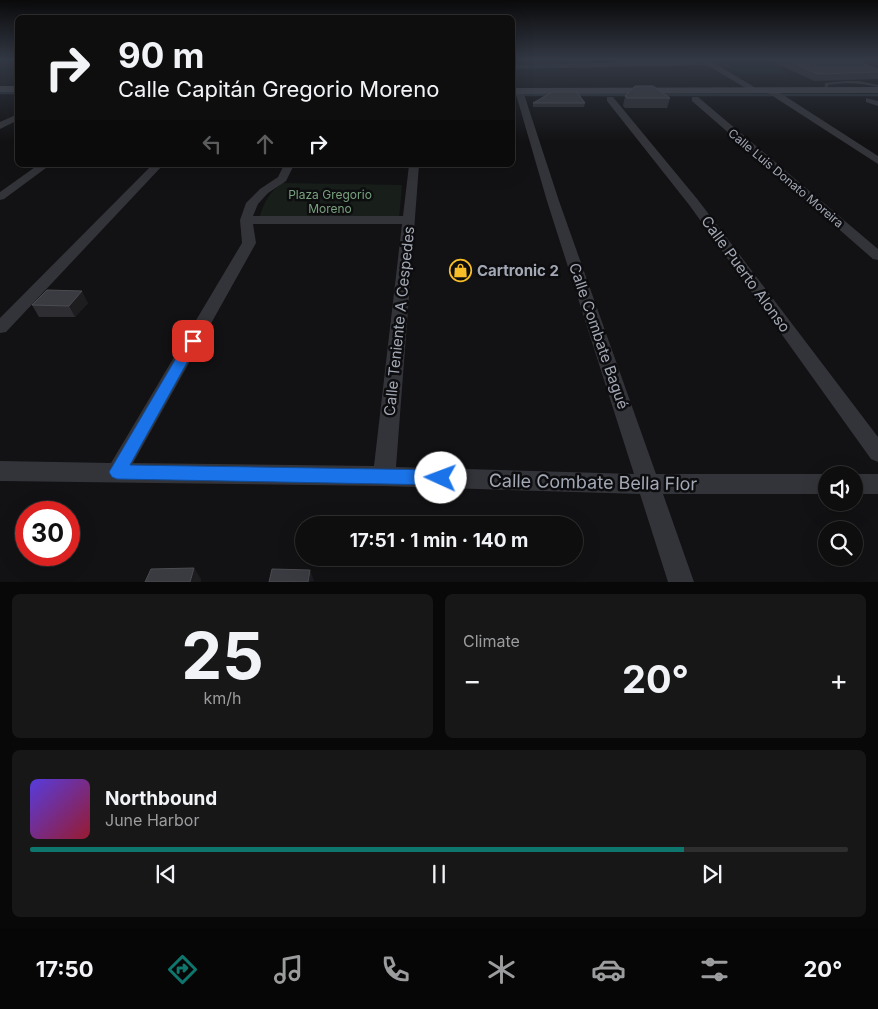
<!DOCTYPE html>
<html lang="en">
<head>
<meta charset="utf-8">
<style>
	body { margin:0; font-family:Inter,sans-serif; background:#171718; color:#f1f3f6; height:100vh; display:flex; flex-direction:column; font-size:19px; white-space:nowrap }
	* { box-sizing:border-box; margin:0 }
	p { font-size:16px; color:#9b9c9e }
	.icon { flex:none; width:28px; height:28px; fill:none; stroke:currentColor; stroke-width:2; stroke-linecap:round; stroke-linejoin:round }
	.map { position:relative; height:582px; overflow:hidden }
	.panel { display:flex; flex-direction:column; gap:12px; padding:12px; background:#080808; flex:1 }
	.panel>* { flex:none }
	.guide { position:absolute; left:15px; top:15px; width:500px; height:152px; border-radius:8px; box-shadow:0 5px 20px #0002,0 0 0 1px #2e2e2f; background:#0e0e0f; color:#f1f3f6; overflow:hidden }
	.fabs { position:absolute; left:818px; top:466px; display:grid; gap:10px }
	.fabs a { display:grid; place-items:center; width:45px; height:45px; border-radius:50%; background:#0e0e0f; box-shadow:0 5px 20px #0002,0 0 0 1px #2e2e2f; font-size:25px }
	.speed { position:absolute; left:15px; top:501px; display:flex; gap:10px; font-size:25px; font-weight:700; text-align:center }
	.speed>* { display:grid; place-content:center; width:65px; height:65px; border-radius:50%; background:#0e0e0f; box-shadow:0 5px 20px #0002,0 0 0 1px #2e2e2f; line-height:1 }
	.speed .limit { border:8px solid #d22; background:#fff; color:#111 }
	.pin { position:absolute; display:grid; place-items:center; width:42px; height:42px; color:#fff; margin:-21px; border-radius:10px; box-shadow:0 2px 8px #0006 }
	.me { position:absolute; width:55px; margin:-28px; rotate:272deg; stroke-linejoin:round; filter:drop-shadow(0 0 4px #0008) }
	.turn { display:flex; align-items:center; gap:18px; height:105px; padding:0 20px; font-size:22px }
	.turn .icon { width:65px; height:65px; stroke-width:2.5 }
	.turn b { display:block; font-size:35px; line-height:42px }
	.lanes { display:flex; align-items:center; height:48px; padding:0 20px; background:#0003; justify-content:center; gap:25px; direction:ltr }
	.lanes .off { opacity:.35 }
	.big { font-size:38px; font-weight:700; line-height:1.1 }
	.panel .widget { flex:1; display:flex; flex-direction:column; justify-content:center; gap:8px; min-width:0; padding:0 18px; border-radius:8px; background:#171718 }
	.panel .dial { align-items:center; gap:0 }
	.dial b { font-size:65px; line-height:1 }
	.song { display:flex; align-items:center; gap:15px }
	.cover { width:60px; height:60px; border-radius:8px; background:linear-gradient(135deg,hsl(250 70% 55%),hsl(350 70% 35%)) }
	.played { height:5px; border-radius:2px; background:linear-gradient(90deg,#0f766e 80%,#2e2e2f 80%) }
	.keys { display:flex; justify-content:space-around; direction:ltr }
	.heat { display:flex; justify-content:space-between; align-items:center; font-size:28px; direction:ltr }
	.panel .tiles { flex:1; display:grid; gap:12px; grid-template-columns:1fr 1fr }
	.widget:last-child { grid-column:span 2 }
	.trip { position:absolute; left:295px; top:516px; width:288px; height:50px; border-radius:25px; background:#0e0e0f; box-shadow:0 5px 20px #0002,0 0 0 1px #2e2e2f; font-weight:700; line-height:50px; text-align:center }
	.tabs { display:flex; height:80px; justify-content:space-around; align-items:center; background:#060606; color:#9b9c9e }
	.tabs .icon { width:35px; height:35px }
	.tabs .on { color:#0f766e }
	.tabs b { font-size:22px; color:#f1f3f6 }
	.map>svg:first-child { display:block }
</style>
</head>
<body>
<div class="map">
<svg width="878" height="582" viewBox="0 0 878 582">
	<rect width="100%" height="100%" fill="#121214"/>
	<path fill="#181f1a" d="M715,60h47l26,13 -47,1z
		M282,183l120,2 -3,34 -140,1c4,-17 10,-27 23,-37z"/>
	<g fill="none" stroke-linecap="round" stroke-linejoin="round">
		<path stroke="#283038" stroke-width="2.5" d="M0,93h18
			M512,95h40
			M573,95h59
			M660,95h112
			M783,95h95"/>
		<path fill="#333439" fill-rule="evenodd" d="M846,81h13l19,4v2c-17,-4 -33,-5 -50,-2v6l-2,1 -2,-1 1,-8z"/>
		<path fill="#333439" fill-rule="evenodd" d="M709,60l52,31 -7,2 -47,-28 -195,4v-4z
			M516,89l7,2 36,110 97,273h170l2,1h-2v19h-163l31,88h-26l-28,-88 -256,-8 -384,-5v-20l111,2 131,-220 -2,-23 6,-17 14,-14 18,-12 6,-12h10l-8,16 -18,12 -10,11 -5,12h150l6,-51h10l-23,302 238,7 -87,-273 -32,-110zM253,224h149l-28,242 -241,-3 123,-220z
			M768,89h6l104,67v8l-110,-71z
			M607,97h6l85,103 180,237v25l-7,-3 -181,-253 -83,-105z
			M692,97h6l180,152v11l-5,-1 -181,-158z
			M866,98l12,3v5l-12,-4z
			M18,114v6l-18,9v-7z
			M38,165h12l-46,34 -4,1v-8z
			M152,165h11l-157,167 -6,1v-15z
			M854,474h24v20h-24v-19h-2z"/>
		<path fill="#414349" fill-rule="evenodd" d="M0,86h18v6h-18z
			M878,87v6l-366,1v-6z"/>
	</g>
	<path fill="#2e2e32" d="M770,60h88v2l20,7v10l-64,2z
		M625,96l45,2 -3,10h-42l-2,-2z
		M533,103h52l-1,4h-51z
		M88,303l-13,14h-36l-7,-12z"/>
	<path fill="#1d1d20" d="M82,291l6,12 -13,14 -6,-11z
		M194,568l7,11v3h-11z
		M310,570l4,11 -6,1z"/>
	<path fill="#3a3b40" stroke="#4b4c52" d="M787,60h71v1h-2l22,8v3l-61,2z
		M635,86h18l17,12h-43l-2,-2z
		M552,92h25l8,11h-52z
		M47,290l35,1 -13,15 -37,-1z
		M194,568l-4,14h-45l6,-13z
		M272,569l38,1 -2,12h-39z"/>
	<linearGradient id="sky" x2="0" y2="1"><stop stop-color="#0a0a0b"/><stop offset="0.42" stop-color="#333945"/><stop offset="1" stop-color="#333945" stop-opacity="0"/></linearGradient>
	<rect width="878" height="142" fill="url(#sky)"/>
	<path fill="#1a73e8" stroke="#114b97" d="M193,337l4,1 2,3 -69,124 311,5 6,3 2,5 -2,5 -6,2 -324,-6 -5,-2 -3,-5 3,-5 76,-129z"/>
	<defs>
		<symbol id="shop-ring" viewBox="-11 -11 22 22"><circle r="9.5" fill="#0d0d0f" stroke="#f7be27" stroke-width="1.5"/><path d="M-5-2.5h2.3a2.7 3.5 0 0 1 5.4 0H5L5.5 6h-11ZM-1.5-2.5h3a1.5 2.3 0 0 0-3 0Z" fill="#f7be27"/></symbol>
	</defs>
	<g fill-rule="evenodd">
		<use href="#shop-ring" x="448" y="258" width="25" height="25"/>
	</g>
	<g text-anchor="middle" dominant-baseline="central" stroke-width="5" stroke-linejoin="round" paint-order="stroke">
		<g font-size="12" fill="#a3a8b5" stroke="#0d0d0f">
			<text transform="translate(786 178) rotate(40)">Calle Luis Donato Moreira</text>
		</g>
		<g font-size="12" fill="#79a17e" stroke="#0d0d0f">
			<text x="330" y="194">Plaza Gregorio<tspan x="330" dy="14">Moreno</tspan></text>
		</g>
		<g font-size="15" font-weight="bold" fill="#a3a8b5" stroke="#0d0d0f" text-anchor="start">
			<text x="477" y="270">Cartronic 2</text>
		</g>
		<g font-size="15" fill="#a3a8b5" stroke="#0d0d0f">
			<text transform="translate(746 274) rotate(54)">Calle Puerto Alonso</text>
			<text transform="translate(399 321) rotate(-84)">Calle Teniente A Cespedes</text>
			<text transform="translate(599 336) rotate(71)">Calle Combate Bagué</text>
		</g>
		<g font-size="18" fill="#a3a8b5" stroke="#0d0d0f">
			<text transform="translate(593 482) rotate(1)">Calle Combate Bella Flor</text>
		</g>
	</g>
</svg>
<div class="fabs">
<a><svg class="icon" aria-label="sound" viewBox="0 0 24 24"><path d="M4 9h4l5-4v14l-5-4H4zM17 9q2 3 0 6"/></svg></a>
<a><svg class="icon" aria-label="search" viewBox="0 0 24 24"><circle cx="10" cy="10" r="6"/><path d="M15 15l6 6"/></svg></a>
</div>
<div class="speed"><div class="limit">30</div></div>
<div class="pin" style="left:193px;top:341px;background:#d93025"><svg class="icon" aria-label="arrive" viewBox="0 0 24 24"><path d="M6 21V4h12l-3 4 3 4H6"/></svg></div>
<svg class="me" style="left:441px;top:478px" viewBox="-20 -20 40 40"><circle r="19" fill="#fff"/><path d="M0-13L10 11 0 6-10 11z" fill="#1a73e8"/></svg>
<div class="trip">17:51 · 1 min · 140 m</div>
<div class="guide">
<div class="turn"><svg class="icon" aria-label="right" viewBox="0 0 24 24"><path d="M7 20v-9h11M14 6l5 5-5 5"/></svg><div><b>90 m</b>Calle Capitán Gregorio Moreno</div></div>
<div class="lanes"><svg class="icon off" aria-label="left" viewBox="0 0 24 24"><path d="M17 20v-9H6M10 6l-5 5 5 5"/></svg><svg class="icon off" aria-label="ahead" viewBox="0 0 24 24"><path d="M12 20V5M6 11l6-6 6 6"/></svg><svg class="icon" aria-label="right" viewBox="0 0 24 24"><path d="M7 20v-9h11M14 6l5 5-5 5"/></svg></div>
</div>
</div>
<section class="panel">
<div class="tiles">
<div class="widget dial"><b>25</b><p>km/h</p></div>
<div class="widget"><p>Climate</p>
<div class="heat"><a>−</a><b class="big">20°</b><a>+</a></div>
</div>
<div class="widget">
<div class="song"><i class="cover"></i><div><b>Northbound</b><p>June Harbor</p></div></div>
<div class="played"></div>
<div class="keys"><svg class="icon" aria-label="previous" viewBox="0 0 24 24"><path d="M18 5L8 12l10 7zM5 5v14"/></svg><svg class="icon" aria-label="pause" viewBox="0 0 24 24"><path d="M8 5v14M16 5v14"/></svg><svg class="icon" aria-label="next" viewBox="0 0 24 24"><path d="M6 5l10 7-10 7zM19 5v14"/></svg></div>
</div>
</div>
</section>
<nav class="tabs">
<b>17:50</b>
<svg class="icon on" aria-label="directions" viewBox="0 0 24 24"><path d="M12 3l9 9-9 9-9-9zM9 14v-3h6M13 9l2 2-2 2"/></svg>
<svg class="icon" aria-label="music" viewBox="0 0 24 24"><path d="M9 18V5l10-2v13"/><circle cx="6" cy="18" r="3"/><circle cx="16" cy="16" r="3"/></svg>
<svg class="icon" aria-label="phone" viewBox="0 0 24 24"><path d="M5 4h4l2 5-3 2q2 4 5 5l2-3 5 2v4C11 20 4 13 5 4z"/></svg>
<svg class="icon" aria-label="climate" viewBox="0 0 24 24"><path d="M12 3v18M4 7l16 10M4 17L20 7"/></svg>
<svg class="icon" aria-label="car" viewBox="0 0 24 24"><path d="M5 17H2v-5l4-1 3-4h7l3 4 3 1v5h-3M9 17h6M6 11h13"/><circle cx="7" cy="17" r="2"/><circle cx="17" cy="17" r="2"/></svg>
<svg class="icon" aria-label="filters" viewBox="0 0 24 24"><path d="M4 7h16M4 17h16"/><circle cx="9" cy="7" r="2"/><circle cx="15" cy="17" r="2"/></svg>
<b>20°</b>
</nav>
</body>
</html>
